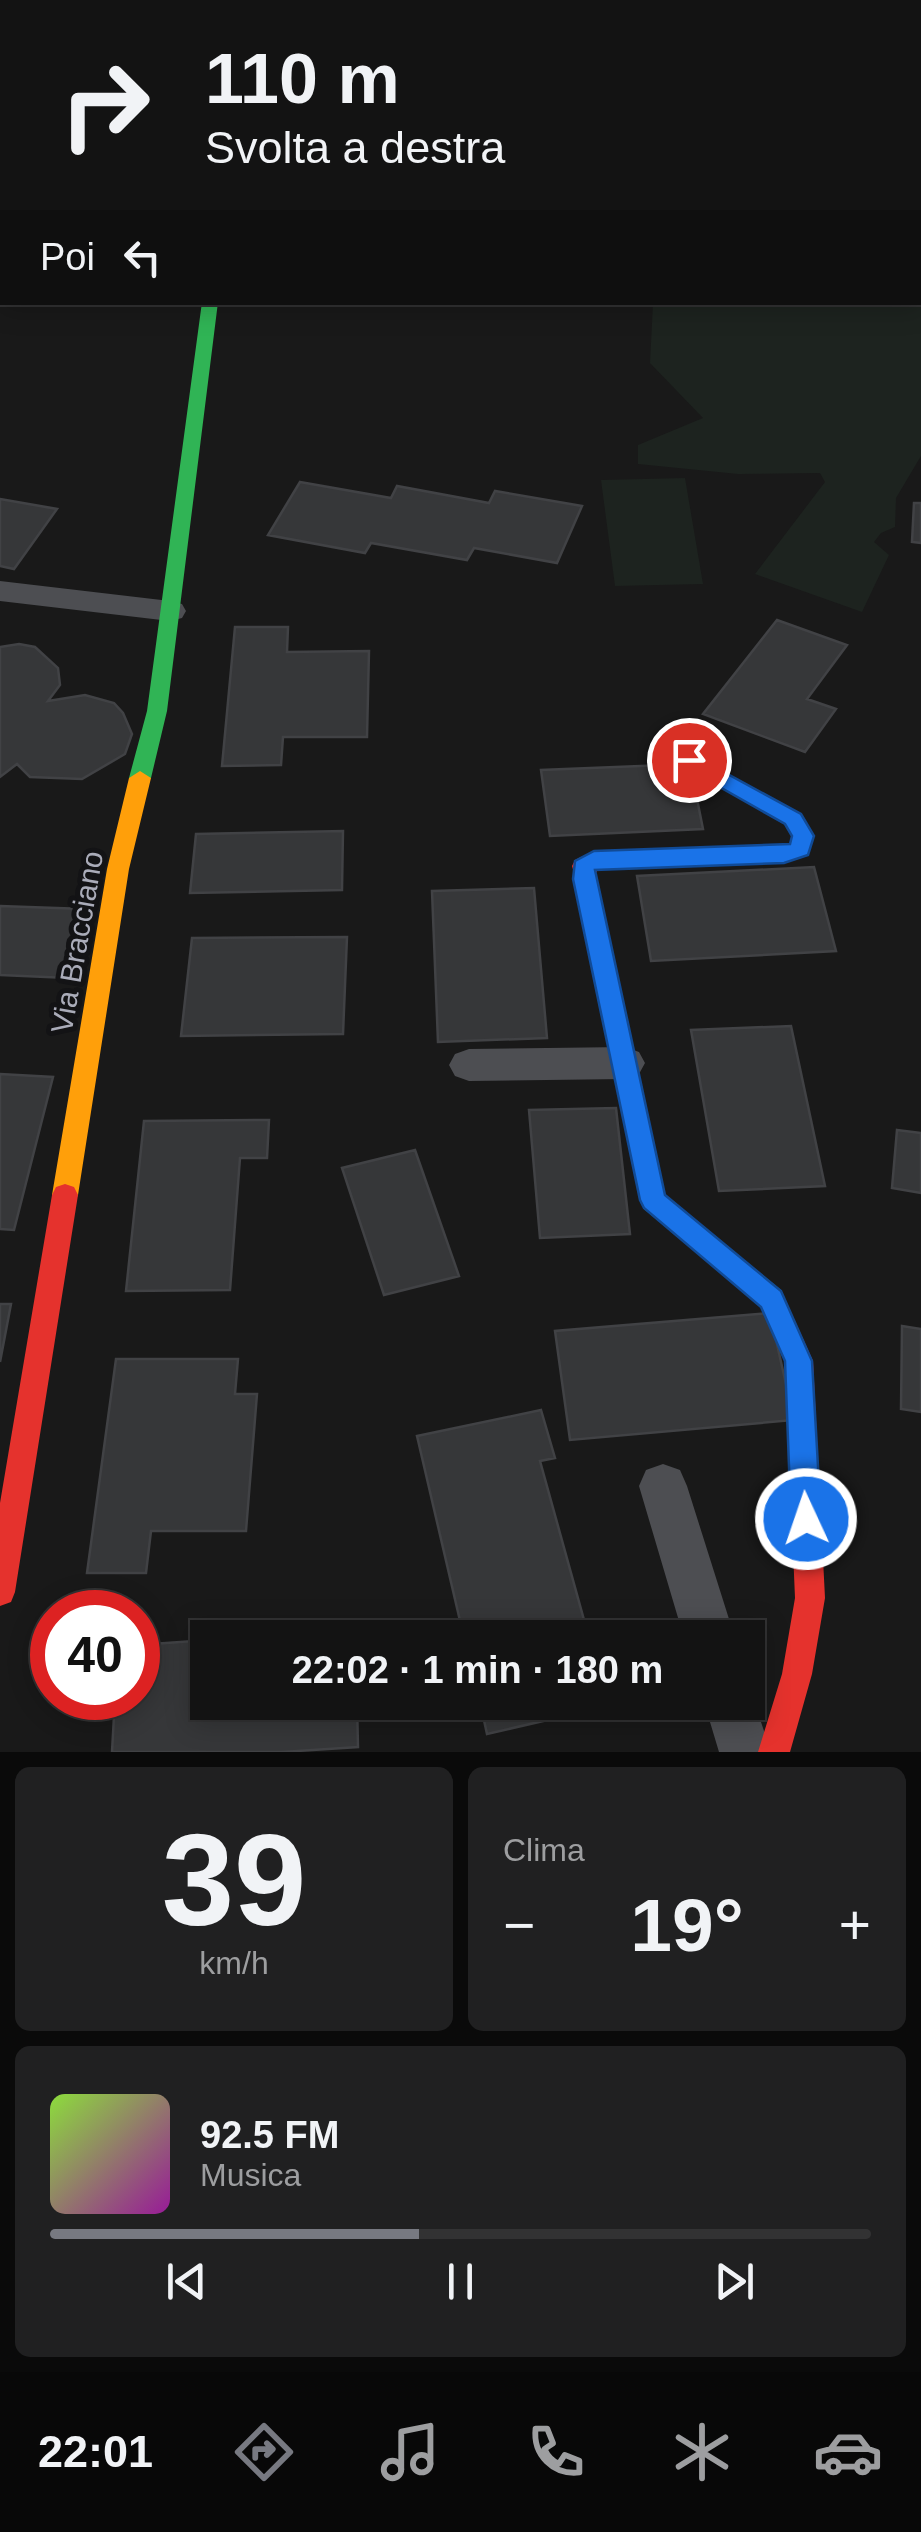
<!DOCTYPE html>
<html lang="it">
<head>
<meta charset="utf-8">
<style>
	body { margin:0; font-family:Arial,sans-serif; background:#202021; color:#f1f3f6; height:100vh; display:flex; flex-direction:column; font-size:38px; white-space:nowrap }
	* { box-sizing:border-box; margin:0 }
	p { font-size:32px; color:#9d9ea0 }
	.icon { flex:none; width:55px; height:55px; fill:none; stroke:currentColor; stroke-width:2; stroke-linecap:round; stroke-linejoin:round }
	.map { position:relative; height:1752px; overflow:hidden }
	.details { display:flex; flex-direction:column; gap:15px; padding:15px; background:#0a0a0a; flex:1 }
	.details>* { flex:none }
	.banner { position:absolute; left:0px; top:0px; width:922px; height:305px; box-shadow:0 5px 25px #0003,0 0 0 2px #323233; background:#131313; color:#f1f3f6; overflow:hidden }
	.speed { position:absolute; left:30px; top:1590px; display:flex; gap:20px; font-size:50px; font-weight:700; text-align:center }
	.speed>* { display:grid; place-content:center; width:130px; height:130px; border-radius:50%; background:#131313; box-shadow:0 5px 25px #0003,0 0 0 2px #323233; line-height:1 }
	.speed .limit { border:15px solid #d22; background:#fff; color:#111 }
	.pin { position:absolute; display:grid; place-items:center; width:85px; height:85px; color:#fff; margin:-42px; border:5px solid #fff; border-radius:50%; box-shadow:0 2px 10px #0007 }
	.me { position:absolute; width:110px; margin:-55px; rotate:357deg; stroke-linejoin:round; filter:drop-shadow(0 0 8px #0008) }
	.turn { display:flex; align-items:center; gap:35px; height:210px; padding:0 40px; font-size:45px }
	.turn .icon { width:130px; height:130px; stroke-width:2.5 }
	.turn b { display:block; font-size:70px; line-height:85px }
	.then { display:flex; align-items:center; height:95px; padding:0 40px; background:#0003; gap:20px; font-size:38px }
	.big { font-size:75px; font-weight:700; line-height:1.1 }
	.details .widget { flex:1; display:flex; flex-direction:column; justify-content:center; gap:15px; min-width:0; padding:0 35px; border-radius:15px; background:#202021 }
	.details .dial { align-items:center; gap:0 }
	.dial b { font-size:130px; line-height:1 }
	.song { display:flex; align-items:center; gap:30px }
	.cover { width:120px; height:120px; border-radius:15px; background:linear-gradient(135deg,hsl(90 70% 55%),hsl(300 70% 35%)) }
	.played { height:10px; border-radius:5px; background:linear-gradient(90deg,#777981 45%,#323233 45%) }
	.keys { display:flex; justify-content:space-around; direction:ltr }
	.heat { display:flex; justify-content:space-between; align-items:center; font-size:55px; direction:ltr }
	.details .tiles { flex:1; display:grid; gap:15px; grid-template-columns:1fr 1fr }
	.widget:last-child { grid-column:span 2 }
	.trip { position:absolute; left:190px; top:1620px; width:575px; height:100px; border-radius:0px; background:#131313; box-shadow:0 5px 25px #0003,0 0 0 2px #323233; font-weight:700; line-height:100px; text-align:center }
	.dock { display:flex; height:160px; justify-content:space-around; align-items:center; background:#080808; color:#9d9ea0 }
	.dock .icon { width:70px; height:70px }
	.dock .selected { color:#777981 }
	.dock b { font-size:45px; color:#f1f3f6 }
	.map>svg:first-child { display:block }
</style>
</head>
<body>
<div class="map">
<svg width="921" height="1752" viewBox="0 0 921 1752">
	<rect width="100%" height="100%" fill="#191919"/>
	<path fill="#1d231f" d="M732,0h189v456l-25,42 -1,29 -14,6 -7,9 15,13 -27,57 -107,-38 70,-92 -5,-9 -82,1 -100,-10v-19l65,-27 -53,-55 3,-60 267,-1v-300z
		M685,478l18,106 -88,2 -14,-106z"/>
	<path fill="#363739" stroke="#414245" stroke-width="2.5" d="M300,482l91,16 6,-12 92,17 6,-12 87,15 -25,57 -83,-15 -7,12 -96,-17 -6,10 -97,-18z
		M0,499l57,10 -43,60 -14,-3z
		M914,503h7v40l-9,-1z
		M777,620l70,25 -40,54 29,10 -31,43 -102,-38z
		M235,627h53l-1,25 82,-1 -2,86h-84l-2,28 -59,1z
		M19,644l16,3 23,21 2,17 -12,16 37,-6 29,8 9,10 9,21 -7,20 -43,25 -52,-2 -13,-13 -17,13v-130z
		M690,764l13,65 -153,7 -9,-66z
		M343,831l-1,59 -152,3 6,-59z
		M814,867l22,84 -185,10 -14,-85z
		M534,888l13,150 -109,4 -6,-151z
		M0,906l84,3 -16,69 -68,-3z
		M347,937l-4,97 -162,2 11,-98z
		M791,1026l34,160 -106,5 -28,-161z
		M0,1074l53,3 -39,153 -14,-1z
		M616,1108l14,126 -90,4 -11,-128z
		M269,1120l-2,38h-27l-10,132 -104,1 18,-170z
		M897,1130l24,3v60l-29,-5z
		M415,1150l44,126 -75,19 -42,-127z
		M0,1304h11l-11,58z
		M770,1313l24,107 -224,20 -15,-109z
		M902,1326l19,3v83l-20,-3z
		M116,1359h122l-3,35h22l-11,137h-95l-5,42h-59z
		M541,1410l14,48 -15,3 49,177h-125l-47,-202z
		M354,1630l1,8h-113z
		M208,1640v62h149l1,45 -76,5h-170l3,-54h23v-53z
		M480,1702h127l1,4 -121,28z"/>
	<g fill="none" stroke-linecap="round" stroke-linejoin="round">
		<path fill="#4d4e52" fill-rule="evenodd" d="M0,581l170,20 12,3 4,7 -4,7 -12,3 -170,-20z
			M625,1047l14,5 6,11 -6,11 -14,5 -156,2 -14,-5 -6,-11 6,-11 14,-5z
			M663,1464l17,6 7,16 48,152h-51l-45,-152 7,-16z
			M748,1683l23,69h-52l-15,-50h44z"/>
		<path fill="#30b455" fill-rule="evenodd" d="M202,302h16l-51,409 -16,67 -11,7 -11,-7 18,-67z
			M585,869l11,8 69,319 116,94 3,8 -3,8 -10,4 -10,-4 -117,-97 -4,-8 -66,-324z"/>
		<path fill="#ff9f0a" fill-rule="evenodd" d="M140,771l11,7 -22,91 -51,326 -4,8 -9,3 -9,-3 -4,-8 55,-326 22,-91z"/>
		<path fill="#e5322d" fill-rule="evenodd" d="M689,753l112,61 13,22 -6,19 -23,7 -187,5 -5,16h-16l-5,-17 3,-6 19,-9 196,-7 2,-8 -7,-12 -104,-59 -3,-5z
			M65,1184l9,3 4,8 -63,397 -4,10 -11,4v-103l52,-308 4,-8z
			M771,1286l10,4 32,71 12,237 -13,76 -22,78h-32l24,-78 13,-76 -10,-237 -27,-63 3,-8z"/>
	</g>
	<path fill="#1a73e8" stroke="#114b97" stroke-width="2.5" d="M689,753l112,61 13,22 -6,19 -24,8 -189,7 70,325 116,96 31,70 9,158 -4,10 -11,4 -10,-4 -5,-10 -6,-158 -24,-54 -117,-99 -4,-8 -67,-321 2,-18 19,-10 196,-7 2,-8 -7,-12 -104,-59 -3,-5 3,-5z"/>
	<g text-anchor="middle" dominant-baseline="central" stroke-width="10" stroke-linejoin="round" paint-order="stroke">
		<g font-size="30" fill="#aaacb9" stroke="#131315">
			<text transform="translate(77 942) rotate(-80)">Via Bracciano</text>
		</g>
	</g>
</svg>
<div class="speed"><div class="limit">40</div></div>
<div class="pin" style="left:689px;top:760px;background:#d93025"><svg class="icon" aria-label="arrive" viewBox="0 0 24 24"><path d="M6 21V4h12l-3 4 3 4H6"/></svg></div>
<svg class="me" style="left:806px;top:1519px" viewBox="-20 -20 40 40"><circle r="17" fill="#1a73e8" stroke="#fff" stroke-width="3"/><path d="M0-11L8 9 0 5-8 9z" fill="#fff"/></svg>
<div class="trip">22:02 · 1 min · 180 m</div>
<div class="banner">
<div class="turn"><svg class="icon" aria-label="right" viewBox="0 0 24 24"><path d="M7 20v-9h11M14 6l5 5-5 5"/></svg><div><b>110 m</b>Svolta a destra</div></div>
<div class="then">Poi<svg class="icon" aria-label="left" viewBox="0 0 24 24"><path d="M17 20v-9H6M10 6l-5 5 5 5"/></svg></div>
</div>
</div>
<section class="details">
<div class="tiles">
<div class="widget dial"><b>39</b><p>km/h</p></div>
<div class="widget"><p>Clima</p>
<div class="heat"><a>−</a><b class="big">19°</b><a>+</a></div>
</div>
<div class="widget">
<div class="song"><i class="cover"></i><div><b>92.5 FM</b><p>Musica</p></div></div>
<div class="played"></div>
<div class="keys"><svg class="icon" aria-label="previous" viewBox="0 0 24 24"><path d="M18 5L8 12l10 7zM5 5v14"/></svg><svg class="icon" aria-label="pause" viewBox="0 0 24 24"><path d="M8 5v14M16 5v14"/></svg><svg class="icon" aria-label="next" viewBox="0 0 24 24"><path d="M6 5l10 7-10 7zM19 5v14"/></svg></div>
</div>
</div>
</section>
<nav class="dock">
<b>22:01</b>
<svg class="icon selected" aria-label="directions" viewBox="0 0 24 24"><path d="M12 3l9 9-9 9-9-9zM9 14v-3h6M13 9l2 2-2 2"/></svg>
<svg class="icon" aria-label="music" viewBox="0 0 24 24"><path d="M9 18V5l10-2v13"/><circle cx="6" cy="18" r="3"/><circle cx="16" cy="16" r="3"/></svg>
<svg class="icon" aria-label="phone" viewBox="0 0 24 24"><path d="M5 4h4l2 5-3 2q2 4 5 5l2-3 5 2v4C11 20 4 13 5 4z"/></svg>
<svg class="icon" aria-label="climate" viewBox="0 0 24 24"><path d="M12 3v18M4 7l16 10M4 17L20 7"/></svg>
<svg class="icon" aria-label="car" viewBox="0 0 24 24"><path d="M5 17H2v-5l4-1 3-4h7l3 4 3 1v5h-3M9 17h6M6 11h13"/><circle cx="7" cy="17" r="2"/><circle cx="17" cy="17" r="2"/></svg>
</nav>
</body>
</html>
